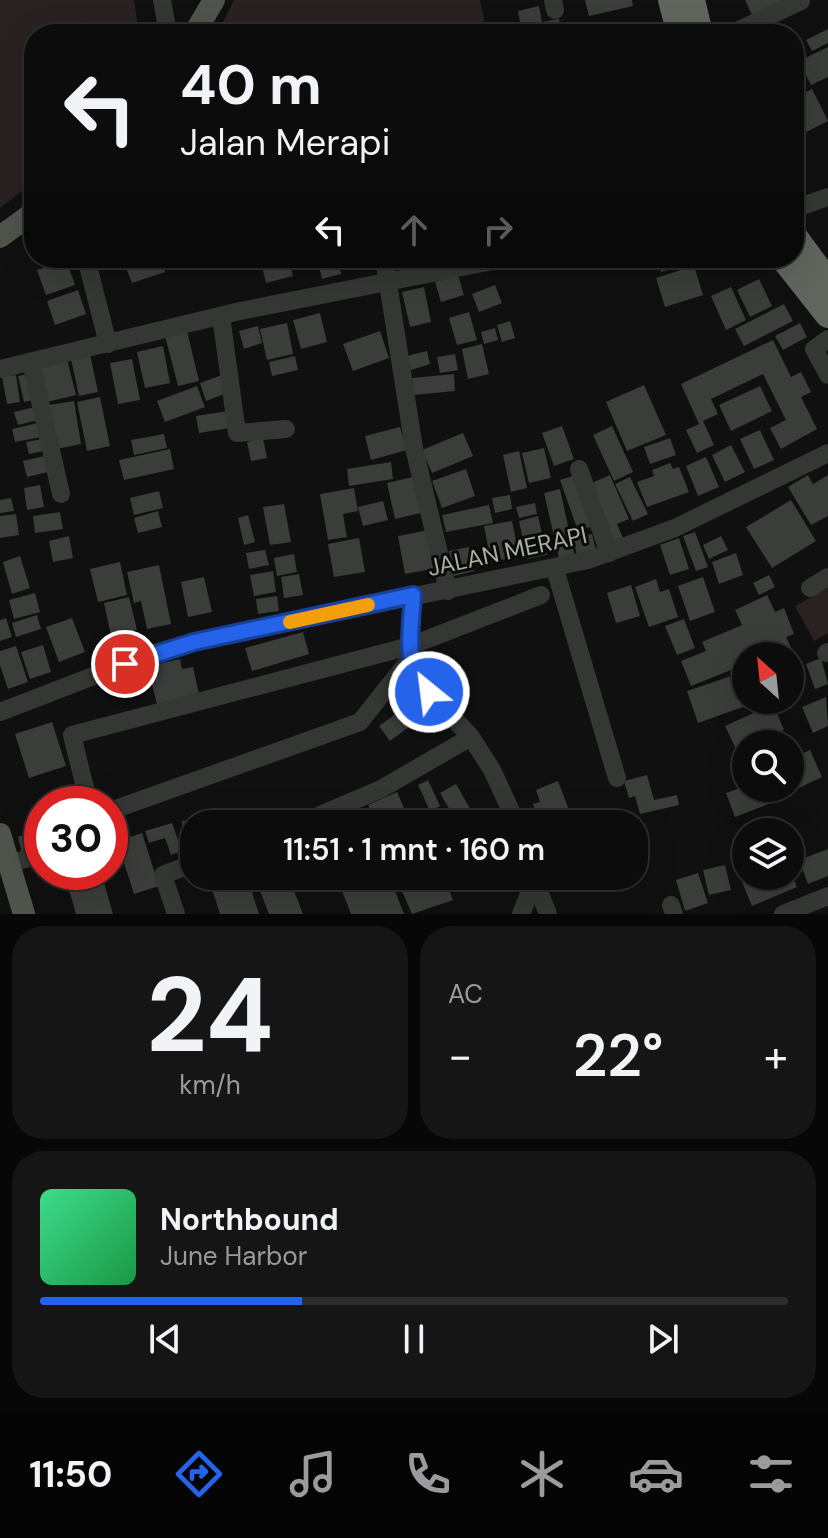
<!DOCTYPE html>
<html lang="id">
<head>
<meta charset="utf-8">
<style>
	body { margin:0; font-family:"DM Sans",sans-serif; background:#141514; color:#f1f3f6; height:100vh; display:flex; flex-direction:column; font-size:30px; white-space:nowrap }
	* { box-sizing:border-box; margin:0 }
	p { font-size:26px; color:#9a9b9d }
	.icon { flex:none; width:44px; height:44px; fill:none; stroke:currentColor; stroke-width:2; stroke-linecap:round; stroke-linejoin:round }
	.map { position:relative; height:914px; overflow:hidden }
	.sheet { display:flex; flex-direction:column; gap:12px; padding:12px; background:#060706; flex:1 }
	.sheet>* { flex:none }
	.guide { position:absolute; left:24px; top:24px; width:780px; height:244px; border-radius:32px; box-shadow:0 8px 32px #0002,0 0 0 2px #2b2c2c; background:#0b0c0b; color:#f1f3f6; overflow:hidden }
	.needle { width:52px; rotate:333deg }
	.fabs { position:absolute; left:732px; top:642px; display:grid; gap:16px }
	.fabs a { display:grid; place-items:center; width:72px; height:72px; border-radius:50%; background:#0b0c0b; box-shadow:0 8px 32px #0002,0 0 0 2px #2b2c2c; font-size:40px }
	.speed { position:absolute; left:24px; top:786px; display:flex; gap:16px; font-size:40px; font-weight:700; text-align:center }
	.speed>* { display:grid; place-content:center; width:104px; height:104px; border-radius:50%; background:#0b0c0b; box-shadow:0 8px 32px #0002,0 0 0 2px #2b2c2c; line-height:1 }
	.speed .limit { border:12px solid #d22; background:#fff; color:#111 }
	.pin { position:absolute; display:grid; place-items:center; width:68px; height:68px; color:#fff; margin:-34px; border:4px solid #fff; border-radius:50%; box-shadow:0 2px 8px #0007 }
	.me { position:absolute; width:88px; margin:-44px; rotate:331deg; stroke-linejoin:round; filter:drop-shadow(0 0 6px #0008) }
	.turn { display:flex; align-items:center; gap:28px; height:168px; padding:0 24px; font-size:36px }
	.turn .icon { width:104px; height:104px; stroke-width:2.5 }
	.turn b { display:block; font-size:56px; line-height:68px }
	.lanes { display:flex; align-items:center; height:76px; padding:0 24px; background:#0003; justify-content:center; gap:40px; direction:ltr }
	.lanes .off { opacity:.35 }
	.big { font-size:60px; font-weight:600; line-height:1.1 }
	.sheet .card { flex:1; display:flex; flex-direction:column; justify-content:center; gap:12px; min-width:0; padding:0 28px; border-radius:32px; background:#141514 }
	.sheet .dial { align-items:center; gap:0 }
	.dial b { font-size:104px; line-height:1 }
	.song { display:flex; align-items:center; gap:24px }
	.cover { width:96px; height:96px; border-radius:12px; background:linear-gradient(135deg,hsl(150 70% 55%),hsl(140 70% 35%)) }
	.played { height:8px; border-radius:4px; background:linear-gradient(90deg,#2563eb 35%,#2b2c2c 35%) }
	.keys { display:flex; justify-content:space-around; direction:ltr }
	.heat { display:flex; justify-content:space-between; align-items:center; font-size:44px; direction:ltr }
	.sheet .tiles { flex:1; display:grid; gap:12px; grid-template-columns:1fr 1fr }
	.card:last-child { grid-column:span 2 }
	.trip { position:absolute; left:180px; top:810px; width:468px; height:80px; border-radius:32px; background:#0b0c0b; box-shadow:0 8px 32px #0002,0 0 0 2px #2b2c2c; font-weight:600; line-height:80px; text-align:center }
	.menu { display:flex; height:128px; justify-content:space-around; align-items:center; background:#040504; color:#9a9b9d }
	.menu .icon { width:56px; height:56px }
	.menu .selected { color:#2563eb }
	.menu b { font-size:36px; color:#f1f3f6 }
	.map>svg:first-child { display:block }
</style>
</head>
<body>
<div class="map">
<svg width="828" height="914" viewBox="0 0 828 914">
	<rect width="100%" height="100%" fill="#0f100f"/>
	<path fill="#2a2222" d="M0,0h134l5,34h-105v148l-34,26z
		M234,0h246l5,25 8,9h-276z
		M828,588v45l-14,8 -19,-35z"/>
	<path fill="#3a3d39" d="M585,0h47l1,6 -44,10z
		M745,0h40l-33,15z
		M539,6l3,16 17,-3 2,15h-39l-4,-23z
		M828,29v14l-16,8 -6,-11z
		M828,47v30l-17,8 -12,-24z
		M794,56l12,25 -12,6z
		M812,89l16,32 -22,11 -12,-23v-11z
		M129,258h32l4,14 -33,11 -9,-23z
		M260,258h28l5,18 -27,7z
		M317,258h20l4,16 -19,5z
		M657,258h30l2,6 -28,8z
		M66,260l9,25 -29,10 -9,-25z
		M694,266l9,29 -38,12 -9,-29z
		M458,275l6,20 -23,7 -6,-20z
		M759,279l13,27 -22,11 -13,-27z
		M495,285l7,18 -23,9 -7,-18z
		M424,287l7,35 -21,5 -8,-35z
		M731,287l15,33 -20,10 -15,-34z
		M78,290l8,24 -31,11 -8,-24z
		M784,304l9,17 -49,25 -9,-17z
		M469,312l8,28 -20,5 -8,-27z
		M320,313l7,29 -26,7 -8,-29z
		M510,321l5,17 -13,4 -5,-17z
		M287,323l6,31 -26,6 -7,-31z
		M800,323l7,14 -24,13 -8,-14z
		M258,326l4,17 -18,6 -5,-18z
		M495,328l3,12 -14,4 -3,-12z
		M187,331l12,50 -21,5 -13,-50z
		M380,331l9,27 -36,13 -10,-27z
		M773,340l18,37 10,-5 10,20 -10,5 16,32 -36,20 -11,-21 16,-8 -23,-46 -52,25 7,15 -15,7 11,24 -17,8 -11,-23 13,-6 -18,-40z
		M482,344l7,30 -21,5 -6,-30z
		M163,346l7,37 -25,5 -8,-36z
		M427,351l3,13 -19,6 -4,-14z
		M90,354l8,38 -19,4 -8,-37z
		M455,354l3,16 -18,3 -3,-16z
		M295,356l3,14 -26,6 -3,-14z
		M67,359l9,36 -29,7 -9,-35z
		M132,359l8,41 -22,4 -8,-41z
		M32,373l6,26 -14,3 -6,-26z
		M454,374l1,17 -41,4 -2,-17z
		M16,375l4,27 -13,2 -5,-27z
		M222,375l7,17 -23,9 -6,-18z
		M644,385l22,50 -39,16 -21,-49z
		M197,386l8,21 -40,15 -8,-21z
		M760,386l12,25 -41,20 -12,-26z
		M100,397l10,49 -23,5 -10,-49z
		M74,401l7,43 -24,5 -8,-44z
		M35,407l3,13 -20,5 -4,-13z
		M228,411l2,17 -31,5 -3,-17z
		M38,423l3,14 -26,5 -3,-13z
		M562,426l12,33 -20,7 -12,-33z
		M612,426l21,46 -19,9 -21,-46z
		M400,427l7,23 -36,10 -6,-24z
		M760,430l14,30 -20,9 -14,-30z
		M463,433l10,23 -41,17 -10,-23z
		M164,434l3,14 -33,7 -3,-15z
		M263,438l4,20 -16,3 -4,-19z
		M670,438l6,17 -26,9 -6,-17z
		M42,439l2,12 -15,3 -3,-12z
		M731,445l14,27 -20,10 -13,-27z
		M544,448l7,30 -22,5 -7,-30z
		M170,449l4,20 -50,11 -5,-20z
		M519,451l8,37 -16,4 -8,-37z
		M48,455l4,16 -25,6 -4,-16z
		M706,457l13,30 -21,9 -12,-30z
		M391,462l2,17 -44,7 -2,-17z
		M670,463l3,6 6,-2 10,25 -42,15 -10,-25 17,-6 -2,-6z
		M466,469l9,27 -33,12 -10,-27z
		M579,474l17,51 -18,6 -18,-51z
		M610,475l19,44 -12,5 6,14 -12,5 -24,-58z
		M808,475l5,9 15,-9v41l-17,9 -23,-38z
		M417,476l8,36 -30,7 -8,-36z
		M630,477l18,37 -15,7 -18,-37z
		M40,485l4,22 -17,3 -3,-22z
		M354,488l4,23 -15,3 4,23 -19,3 -8,-46z
		M560,489l14,65 -15,4 -15,-65z
		M159,491l4,17 -29,7 -4,-17z
		M510,495l2,14 -17,4 -3,-15z
		M11,498l3,13 -14,2v-13z
		M791,500l25,41 -44,27 -26,-41z
		M383,501l5,19 -25,6 -5,-19z
		M535,503l2,11 -18,4 -3,-11z
		M284,504l7,38 -21,3 -7,-38z
		M489,505l4,18 -47,9 -4,-17z
		M158,511l4,16 -24,6 -4,-15z
		M60,512l3,17 -28,4 -2,-17z
		M16,514l3,21 -19,3v-22z
		M248,515l7,27 -11,3 -6,-27z
		M538,516l9,39 -20,4 -8,-38z
		M512,521l7,35 -28,6 -7,-36z
		M429,530l8,38 -32,6 -7,-38z
		M695,532l13,35 -12,4 -13,-35z
		M592,534l4,17 -19,5 -4,-18z
		M69,536l4,22 -20,4 -4,-21z
		M721,536l7,14 -19,9 -6,-14z
		M359,538l6,34 -31,5 -6,-33z
		M679,538l10,31 -19,6 -10,-30z
		M469,547l5,24 -20,5 -5,-25z
		M265,550l4,15 -20,4 -3,-16z
		M736,553l7,22 -24,9 -7,-22z
		M294,554l3,18 -20,4 -3,-18z
		M20,556l10,32 -18,6 -9,-32z
		M120,562l7,33 -29,7 -8,-33z
		M159,565l12,59 -24,5 -6,-28 -7,2 -7,-31z
		M273,571l3,21 -22,4 -4,-21z
		M299,574l4,21 -19,3 -3,-21z
		M769,575l6,12 -16,8 -6,-12z
		M204,577l8,35 -24,5 -7,-35z
		M703,577l12,35 -25,9 -12,-35z
		M656,579l4,13 9,-3 9,28 -29,10 -14,-40z
		M631,585l9,31 -24,7 -9,-30z
		M35,593l5,19 -26,7 -5,-19z
		M767,595l8,17 9,-4 10,26 -8,3 7,15 -10,4h-37v8l-55,22 -10,-25 25,-10 -4,-9 40,-17 -7,-15z
		M277,596l2,15 -21,3 -2,-15z
		M129,597l8,33 -26,6 -7,-33z
		M37,615l4,14 -25,8 -4,-14z
		M6,618l6,19 -12,4v-21z
		M72,618l13,34 -26,10 -13,-35z
		M684,619l11,29 -18,7 -12,-29z
		M303,632l6,22 -57,17 -7,-23z
		M43,645l8,27 -21,7 -9,-27z
		M16,646l12,36 -20,7 -8,-24v-14z
		M821,658l7,26 -13,5 -9,-25z
		M180,659l2,10 11,-2 6,27 -42,10 -7,-27 7,-2 -3,-10z
		M743,672l3,28 8,3 -56,20 -11,-32z
		M826,697l2,29 -15,7 -11,-26z
		M415,700l10,15 -35,26 -11,-15z
		M773,704l11,26 -38,14 -9,7 -12,-25z
		M52,722l14,44 -37,12 -14,-44z
		M810,750l12,27 -38,18 -4,-7h10v-29z
		M647,775l7,25 23,-5 2,10 -39,9 -5,-18 -6,2 -5,-17z
		M428,780l12,26 -10,5 -12,-26z
		M558,781l16,42 -25,1 -2,-4 -8,2 -6,-18 7,-2 -4,-12z
		M456,784l16,28 -16,9 -16,-28z
		M746,786l25,2 5,13 -41,16 -9,-24z
		M397,792l10,23 10,-4 5,13h-46l-8,-19z
		M207,818l1,6h-14v19l-9,2 -3,-24z
		M172,823l10,28 -11,4 -6,-17 -16,5 -4,-12z
		M42,829v17l-20,7 -4,-16z
		M142,833l17,53 -25,8 -17,-53z
		M828,849v27l-20,8 -9,-24z
		M725,865l6,25 -22,5 -6,-25z
		M64,872h37l12,42h-37z
		M698,873l10,30 -23,8 -9,-31z
		M254,876h34l15,38h-34z
		M292,876h35l-30,12z
		M336,876h40l6,16 12,-4 10,26h-53z
		M419,876h24l10,24 -41,14 -13,-30z
		M756,876h36l5,11 -45,19 -10,-24z
		M247,877l12,37h-39l-8,-25z"/>
	<g fill="none" stroke-linecap="round" stroke-linejoin="round">
		<path stroke="#343733" stroke-width="18" d="M162,0l6,34
			M553,0l2,10
			M731,34l70,-33
			M794,209l34,-12
			M86,258l22,86
			M384,258l30,190 34,143
			M221,316l16,117 49,-4
			M828,339l-14,10 14,26
			M31,362l30,132
			M0,369l240,-58 268,-53
			M579,469l30,84
			M555,569l62,209
			M810,588l18,-11
			M413,595l-3,64 3,16 58,62 21,33 25,54
			M826,653l2,-1
			M0,712l148,-57 46,-13 394,-82 87,-32 153,-75
			M89,804l-17,-69 338,-89 131,-51
			M110,811l250,-89 50,-63
			M299,824l82,-35 90,-52
			M9,864l33,-10
			M533,876l15,38
			M671,905l3,9
			M176,914l-13,-39 31,-12
			M521,914l13,-32
			M783,914l45,-18"/>
		<path stroke="#4f544d" stroke-width="22" d="M194,34l20,-34
			M0,237l34,-25
			M0,834l24,80"/>
		<path stroke="#60665d" stroke-width="26" d="M671,0l9,34
			M692,0l8,34
			M794,236l34,46
			M783,258l45,57"/>
	</g>
	<g fill="none" stroke-linecap="round" stroke-linejoin="round">
		<defs>
			<path id="route" d="M125,664l69,-22 219,-47c-2,39 -11,66 16,97"/>
		</defs>
		<use href="#route" stroke="#184099" stroke-width="20"/>
		<use href="#route" stroke="#2563eb" stroke-width="14"/>
		<path stroke="#f59e0b" stroke-width="14" d="M290,622l78,-17"/>
	</g>
	<g text-anchor="middle" dominant-baseline="central" stroke-width="6" stroke-linejoin="round" paint-order="stroke">
		<g font-size="24" fill="#a7b0a1" stroke="#0a0b0a">
			<text transform="translate(507 551) rotate(-12)">JALAN MERAPI</text>
		</g>
	</g>
</svg>
<div class="fabs">
<a><svg class="needle" viewBox="-14 -14 28 28"><path d="M0-13l5 13h-10z" fill="#e53935"/><path d="M0 13l5-13h-10z" fill="#9a9b9d"/></svg></a>
<a><svg class="icon" aria-label="search" viewBox="0 0 24 24"><circle cx="10" cy="10" r="6"/><path d="M15 15l6 6"/></svg></a>
<a><svg class="icon" aria-label="layers" viewBox="0 0 24 24"><path d="M12 4l9 5-9 5-9-5zM3 14l9 5 9-5"/></svg></a>
</div>
<div class="speed"><div class="limit">30</div></div>
<div class="pin" style="left:125px;top:664px;background:#d93025"><svg class="icon" aria-label="arrive" viewBox="0 0 24 24"><path d="M6 21V4h12l-3 4 3 4H6"/></svg></div>
<svg class="me" style="left:429px;top:692px" viewBox="-20 -20 40 40"><circle r="17" fill="#2563eb" stroke="#fff" stroke-width="3"/><path d="M0-11L8 9 0 5-8 9z" fill="#fff"/></svg>
<div class="trip">11:51 · 1 mnt · 160 m</div>
<div class="guide">
<div class="turn"><svg class="icon" aria-label="left" viewBox="0 0 24 24"><path d="M17 20v-9H6M10 6l-5 5 5 5"/></svg><div><b>40 m</b>Jalan Merapi</div></div>
<div class="lanes"><svg class="icon" aria-label="left" viewBox="0 0 24 24"><path d="M17 20v-9H6M10 6l-5 5 5 5"/></svg><svg class="icon off" aria-label="ahead" viewBox="0 0 24 24"><path d="M12 20V5M6 11l6-6 6 6"/></svg><svg class="icon off" aria-label="right" viewBox="0 0 24 24"><path d="M7 20v-9h11M14 6l5 5-5 5"/></svg></div>
</div>
</div>
<section class="sheet">
<div class="tiles">
<div class="card dial"><b>24</b><p>km/h</p></div>
<div class="card"><p>AC</p>
<div class="heat"><a>−</a><b class="big">22°</b><a>+</a></div>
</div>
<div class="card">
<div class="song"><i class="cover"></i><div><b>Northbound</b><p>June Harbor</p></div></div>
<div class="played"></div>
<div class="keys"><svg class="icon" aria-label="previous" viewBox="0 0 24 24"><path d="M18 5L8 12l10 7zM5 5v14"/></svg><svg class="icon" aria-label="pause" viewBox="0 0 24 24"><path d="M8 5v14M16 5v14"/></svg><svg class="icon" aria-label="next" viewBox="0 0 24 24"><path d="M6 5l10 7-10 7zM19 5v14"/></svg></div>
</div>
</div>
</section>
<nav class="menu">
<b>11:50</b>
<svg class="icon selected" aria-label="directions" viewBox="0 0 24 24"><path d="M12 3l9 9-9 9-9-9zM9 14v-3h6M13 9l2 2-2 2"/></svg>
<svg class="icon" aria-label="music" viewBox="0 0 24 24"><path d="M9 18V5l10-2v13"/><circle cx="6" cy="18" r="3"/><circle cx="16" cy="16" r="3"/></svg>
<svg class="icon" aria-label="phone" viewBox="0 0 24 24"><path d="M5 4h4l2 5-3 2q2 4 5 5l2-3 5 2v4C11 20 4 13 5 4z"/></svg>
<svg class="icon" aria-label="climate" viewBox="0 0 24 24"><path d="M12 3v18M4 7l16 10M4 17L20 7"/></svg>
<svg class="icon" aria-label="car" viewBox="0 0 24 24"><path d="M5 17H2v-5l4-1 3-4h7l3 4 3 1v5h-3M9 17h6M6 11h13"/><circle cx="7" cy="17" r="2"/><circle cx="17" cy="17" r="2"/></svg>
<svg class="icon" aria-label="filters" viewBox="0 0 24 24"><path d="M4 7h16M4 17h16"/><circle cx="9" cy="7" r="2"/><circle cx="15" cy="17" r="2"/></svg>
</nav>
</body>
</html>
